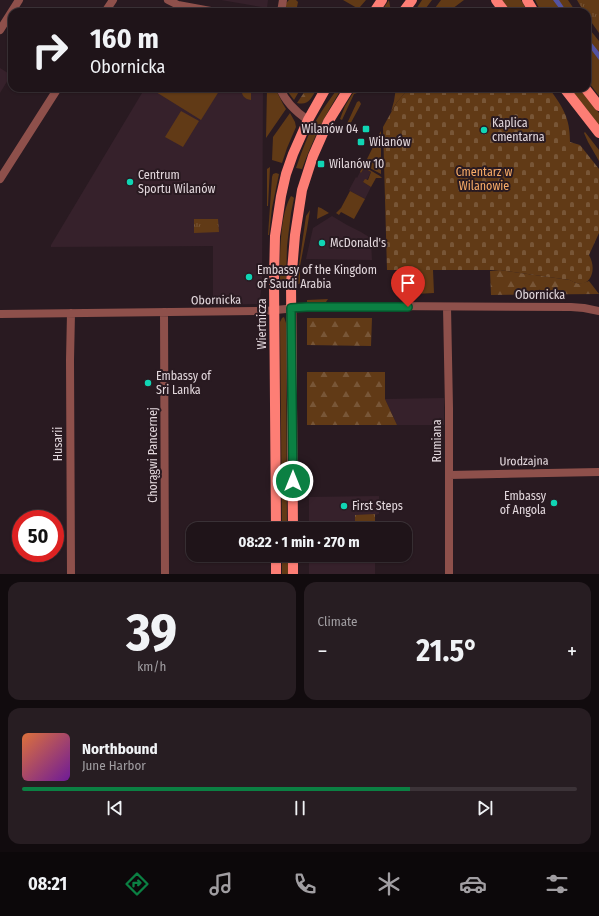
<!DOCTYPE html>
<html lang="en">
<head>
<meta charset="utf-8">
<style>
	body { margin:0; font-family:"Fira Sans Condensed",sans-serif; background:#271d22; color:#f1f3f6; height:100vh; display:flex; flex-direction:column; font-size:15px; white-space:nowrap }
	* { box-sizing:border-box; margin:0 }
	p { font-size:13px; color:#a19ea2 }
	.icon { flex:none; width:22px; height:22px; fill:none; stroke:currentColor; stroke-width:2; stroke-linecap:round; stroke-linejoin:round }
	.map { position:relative; height:574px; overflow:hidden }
	.sheet { display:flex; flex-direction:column; gap:8px; padding:8px; background:#110b0e; flex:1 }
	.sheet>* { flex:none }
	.banner { position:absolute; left:8px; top:8px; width:583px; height:84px; border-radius:12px; box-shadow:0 1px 3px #0004,0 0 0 1px #3c3338; background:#1f1419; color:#f1f3f6; overflow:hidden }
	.speed { position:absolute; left:12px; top:510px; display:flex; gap:8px; font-size:20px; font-weight:700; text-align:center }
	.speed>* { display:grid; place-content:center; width:52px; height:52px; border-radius:50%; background:#1f1419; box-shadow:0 1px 3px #0004,0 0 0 1px #3c3338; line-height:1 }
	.speed .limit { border:6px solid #d22; background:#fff; color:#111 }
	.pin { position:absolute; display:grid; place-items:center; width:34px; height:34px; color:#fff; margin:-41px -17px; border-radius:50% 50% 50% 0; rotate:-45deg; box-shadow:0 0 4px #0007 }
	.pin .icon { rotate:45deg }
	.me { position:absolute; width:44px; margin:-22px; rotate:0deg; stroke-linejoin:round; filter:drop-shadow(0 0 3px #0008) }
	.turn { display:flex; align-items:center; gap:14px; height:84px; padding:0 16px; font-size:18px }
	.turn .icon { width:52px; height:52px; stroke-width:2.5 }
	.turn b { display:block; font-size:28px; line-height:34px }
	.big { font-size:30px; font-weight:700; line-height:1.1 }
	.sheet .card { flex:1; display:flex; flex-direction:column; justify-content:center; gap:6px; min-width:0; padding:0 14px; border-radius:12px; background:#271d22 }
	.sheet .dial { align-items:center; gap:0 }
	.dial b { font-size:52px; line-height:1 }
	.song { display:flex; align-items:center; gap:12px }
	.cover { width:48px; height:48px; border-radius:6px; background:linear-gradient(135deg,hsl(20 70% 55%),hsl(280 70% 35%)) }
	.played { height:4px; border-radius:2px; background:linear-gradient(90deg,#0b8043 70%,#3c3338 70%) }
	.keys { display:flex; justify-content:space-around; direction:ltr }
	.heat { display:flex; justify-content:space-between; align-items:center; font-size:22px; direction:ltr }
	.sheet .tiles { flex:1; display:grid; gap:8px; grid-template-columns:1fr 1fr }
	.card:last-child { grid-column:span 2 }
	.trip { position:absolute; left:186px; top:522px; width:226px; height:40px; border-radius:12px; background:#1f1419; box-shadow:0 1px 3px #0004,0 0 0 1px #3c3338; font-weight:700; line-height:40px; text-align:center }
	.menu { display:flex; height:64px; justify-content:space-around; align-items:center; background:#0c080a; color:#a19ea2 }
	.menu .icon { width:28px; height:28px }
	.menu .current { color:#0b8043 }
	.menu b { font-size:18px; color:#f1f3f6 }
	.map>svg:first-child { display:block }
</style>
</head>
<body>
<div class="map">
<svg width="599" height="574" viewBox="0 0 599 574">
	<defs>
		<pattern id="forest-firs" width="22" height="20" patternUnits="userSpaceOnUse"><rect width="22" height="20" fill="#613a16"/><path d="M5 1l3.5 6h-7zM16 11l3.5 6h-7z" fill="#785637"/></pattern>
		<pattern id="cemetery-stones" width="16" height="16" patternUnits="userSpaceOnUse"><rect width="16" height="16" fill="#613a16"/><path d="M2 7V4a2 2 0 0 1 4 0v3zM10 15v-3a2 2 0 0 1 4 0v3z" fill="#785637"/></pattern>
		<pattern id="park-tufts" width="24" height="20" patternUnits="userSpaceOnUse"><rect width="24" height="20" fill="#613a16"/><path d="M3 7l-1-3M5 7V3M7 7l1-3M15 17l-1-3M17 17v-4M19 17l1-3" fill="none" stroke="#785637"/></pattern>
	</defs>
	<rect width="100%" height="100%" fill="#291a21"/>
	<path fill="#36212b" d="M221,0h47l-1,8z
		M0,68l11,7 -11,18z
		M145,88h118l-1,197 -3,19 -46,1v-59l-162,1v-2z
		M364,168l7,4 -4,8 -4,2 8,5 -6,12 -15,-8 -1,-1 7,-13 1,1 3,-6 1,1z
		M332,216l15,9 14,7 8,5 2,4 1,19 -66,-1 7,-31z
		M444,398v27h-47l-12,-26z
		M379,496v18l-4,1v14h-66v-32z
		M309,555h66v19h-66z"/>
	<path fill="#613a16" d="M289,0h7l2,2 -2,10 -11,-2 1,-7z
		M343,0h23l-6,7 -3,1z
		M389,0l2,12h-10z
		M422,0h10l-9,12h-9z
		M441,0h23l-16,12h-16z
		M502,0h19l7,12h-17z
		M535,0h33l8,12h-35z
		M587,26l12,15v55l-12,-16z
		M158,88h63l-20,32 -45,-28z
		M242,88h9v12c-7,-1 -10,-5 -9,-12z
		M267,88h8l8,16 3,5 -20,29z
		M285,88h16l-7,12z
		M338,88h4c-17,27 -29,51 -40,81l-6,-1c6,-17 12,-34 21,-49 6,-11 14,-21 21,-31z
		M356,88h4l-3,5 -3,1 -12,26 -2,-1 5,-13z
		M569,88h10l20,25v14z
		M359,101l1,1 1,2 -14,26 -2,-2 12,-26z
		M181,111l18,10 -16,26 -18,-10z
		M290,113l5,9 1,5 -9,21 -5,15 -10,-3 1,-23z
		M381,131v43l-17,-9 10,-20 3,2 3,-7 -3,-2z
		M585,132l14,18v11l-11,-19 -4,-9z
		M363,166l17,10 2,2h-6l-5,9 -8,-5 2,-3 3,1 3,-8 -7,-4 -3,5 -1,-1z
		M270,167l-2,39h-1v-37z
		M276,173l3,1 -7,34 -3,27h-1l4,-58 1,-3z
		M350,191l15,8 -11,20 -13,-7 -2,3 -3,-2 5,-5z
		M291,196l2,1 1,1 -3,15 -4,33 -1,37h-6c0,-23 -1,-67 11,-87z
		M318,207l3,1 8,5 -12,6z
		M310,210l-3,19 -7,37v18h-2l1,-19 7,-49z
		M415,270h18l1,23 -19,1z
		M328,299l-2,3 -3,1h-16v-3z
		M284,317l2,6 1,206h-5l-2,-207 2,-4z
		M282,555h6v19h-6z"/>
	<path fill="url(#forest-firs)" d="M307,88h10c-5,9 -8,18 -20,15z
		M396,88h13l-12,14 -6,10 3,-11z
		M500,270l70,10c8,5 10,4 19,1l10,13 -108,1 -1,-24z
		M307,318h65l-1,28 -64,-1z
		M307,372h78v27l12,26h-90z"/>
	<path fill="url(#cemetery-stones)" d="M409,88h140c14,20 21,29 21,54l10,3 19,24v64l-10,22c10,18 -2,37 -19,25l-70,-10h-113l-4,-143 14,-25z"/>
	<path fill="url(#park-tufts)" d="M577,0h22v33l-12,-17v-4h-3z
		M194,219h24l1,13 -25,1z
		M375,514v15h-20v-14z"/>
	<path fill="#5353a2" d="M553,0h6l8,12h-5z
		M587,37l12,15v8l-12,-16z"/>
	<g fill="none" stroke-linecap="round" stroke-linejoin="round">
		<path stroke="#8e504b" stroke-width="8" d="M168,0l10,5 38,7
			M105,12l8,-12
			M281,12l2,-12
			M0,30l19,-30
			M280,88c5,13 16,24 28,32
			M0,179l58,-91
			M447,307l2,101v166
			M164,312l1,262
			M71,313l-1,47 1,214
			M0,314l265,-3 42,-4 73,-1 191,1 13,1 15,3
			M449,475l150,-3"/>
		<path stroke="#fd7e75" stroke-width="10" d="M496,0l9,12
			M527,0l7,12
			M374,12l8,-12
			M403,12l9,-12
			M564,88l35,45
			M585,88l14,18
			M276,529l-2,-249 1,-44 6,-40 5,-22 7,-20 15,-34 18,-32
			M293,529l-2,-246 4,-48 7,-45 11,-34 15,-34 21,-34
			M276,555v19
			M293,555v19"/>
	</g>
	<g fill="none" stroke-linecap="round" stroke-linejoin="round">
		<defs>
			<path id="route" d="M293,481l-2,-173 16,-1h101"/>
		</defs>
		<use href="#route" stroke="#07532c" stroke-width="10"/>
		<use href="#route" stroke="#0b8043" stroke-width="7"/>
	</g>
	<g fill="#10d5b4" stroke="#291a21" stroke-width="1.5">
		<rect x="362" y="125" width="8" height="8" rx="2"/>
		<circle cx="484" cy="130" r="4"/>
		<rect x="357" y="138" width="8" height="8" rx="2"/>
		<rect x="317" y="160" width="8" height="8" rx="2"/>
		<circle cx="130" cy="182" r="4"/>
		<circle cx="322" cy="243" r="4"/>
		<circle cx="249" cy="277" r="4"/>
		<circle cx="148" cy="383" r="4"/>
		<circle cx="554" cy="503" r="4"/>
		<circle cx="344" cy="506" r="4"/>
	</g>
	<g text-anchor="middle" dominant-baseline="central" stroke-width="4" stroke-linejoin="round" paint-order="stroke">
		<g font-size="12" fill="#e3d8dd" stroke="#291a21" text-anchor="start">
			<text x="492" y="123">Kaplica<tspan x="492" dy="14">cmentarna</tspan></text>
			<text x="358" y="129" text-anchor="end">Wilanów 04</text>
			<text x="369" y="142">Wilanów</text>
			<text x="329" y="164">Wilanów 10</text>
			<text x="138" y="175">Centrum<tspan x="138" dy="14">Sportu Wilanów</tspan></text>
			<text x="330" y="243">McDonald's</text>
			<text x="257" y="270">Embassy of the Kingdom<tspan x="257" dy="14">of Saudi Arabia</tspan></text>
			<text x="156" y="376">Embassy of<tspan x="156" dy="14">Sri Lanka</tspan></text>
			<text x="546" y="496" text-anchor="end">Embassy<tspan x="546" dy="14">of Angola</tspan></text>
			<text x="352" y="506">First Steps</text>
		</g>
		<g font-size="12" fill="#f8ab67" stroke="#291a21">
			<text x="484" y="172">Cmentarz w<tspan x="484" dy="14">Wilanowie</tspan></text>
		</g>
		<g font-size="12" fill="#e3d8dd" stroke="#291a21">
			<text x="540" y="295">Obornicka</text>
			<text transform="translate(216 300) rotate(-1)">Obornicka</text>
			<text transform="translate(262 324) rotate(-90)">Wiertnicza</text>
			<text transform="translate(437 441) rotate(-90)">Rumiana</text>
			<text transform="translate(58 444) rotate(-90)">Husarii</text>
			<text transform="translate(153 455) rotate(-90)">Chorągwi Pancernej</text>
			<text transform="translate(524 461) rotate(-1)">Urodzajna</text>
		</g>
	</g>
</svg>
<div class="speed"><div class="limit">50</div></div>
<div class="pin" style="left:408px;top:307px;background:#d93025"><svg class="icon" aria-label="arrive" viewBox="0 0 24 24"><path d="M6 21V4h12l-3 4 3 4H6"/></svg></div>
<svg class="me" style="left:293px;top:481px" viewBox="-20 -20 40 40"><circle r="17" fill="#0b8043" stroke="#fff" stroke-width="3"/><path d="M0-11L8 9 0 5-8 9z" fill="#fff"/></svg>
<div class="trip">08:22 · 1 min · 270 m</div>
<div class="banner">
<div class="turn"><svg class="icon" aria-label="right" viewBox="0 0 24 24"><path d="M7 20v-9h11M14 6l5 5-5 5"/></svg><div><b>160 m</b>Obornicka</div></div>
</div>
</div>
<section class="sheet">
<div class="tiles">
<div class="card dial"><b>39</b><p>km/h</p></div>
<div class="card"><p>Climate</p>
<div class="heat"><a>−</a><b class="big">21.5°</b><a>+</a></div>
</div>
<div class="card">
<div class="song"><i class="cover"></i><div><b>Northbound</b><p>June Harbor</p></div></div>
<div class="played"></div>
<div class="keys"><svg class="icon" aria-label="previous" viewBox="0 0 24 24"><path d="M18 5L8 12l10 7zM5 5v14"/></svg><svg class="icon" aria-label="pause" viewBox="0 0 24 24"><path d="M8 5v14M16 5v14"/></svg><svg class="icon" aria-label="next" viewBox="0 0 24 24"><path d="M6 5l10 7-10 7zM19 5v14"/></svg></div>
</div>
</div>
</section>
<nav class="menu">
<b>08:21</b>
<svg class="icon current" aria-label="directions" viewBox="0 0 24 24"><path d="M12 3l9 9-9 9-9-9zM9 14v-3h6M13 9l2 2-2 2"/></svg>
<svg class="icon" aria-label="music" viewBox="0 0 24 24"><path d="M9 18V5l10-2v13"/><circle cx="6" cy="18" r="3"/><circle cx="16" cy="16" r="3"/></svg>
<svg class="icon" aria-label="phone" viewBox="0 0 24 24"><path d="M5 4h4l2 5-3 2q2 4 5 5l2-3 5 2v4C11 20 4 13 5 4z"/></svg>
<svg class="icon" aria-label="climate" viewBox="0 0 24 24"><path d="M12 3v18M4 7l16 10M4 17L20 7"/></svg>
<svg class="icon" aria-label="car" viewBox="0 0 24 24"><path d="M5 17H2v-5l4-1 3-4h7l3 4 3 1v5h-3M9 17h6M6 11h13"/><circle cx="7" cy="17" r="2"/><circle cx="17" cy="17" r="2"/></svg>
<svg class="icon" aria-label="filters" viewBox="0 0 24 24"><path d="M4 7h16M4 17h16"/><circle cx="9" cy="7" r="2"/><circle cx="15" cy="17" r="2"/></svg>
</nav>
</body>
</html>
